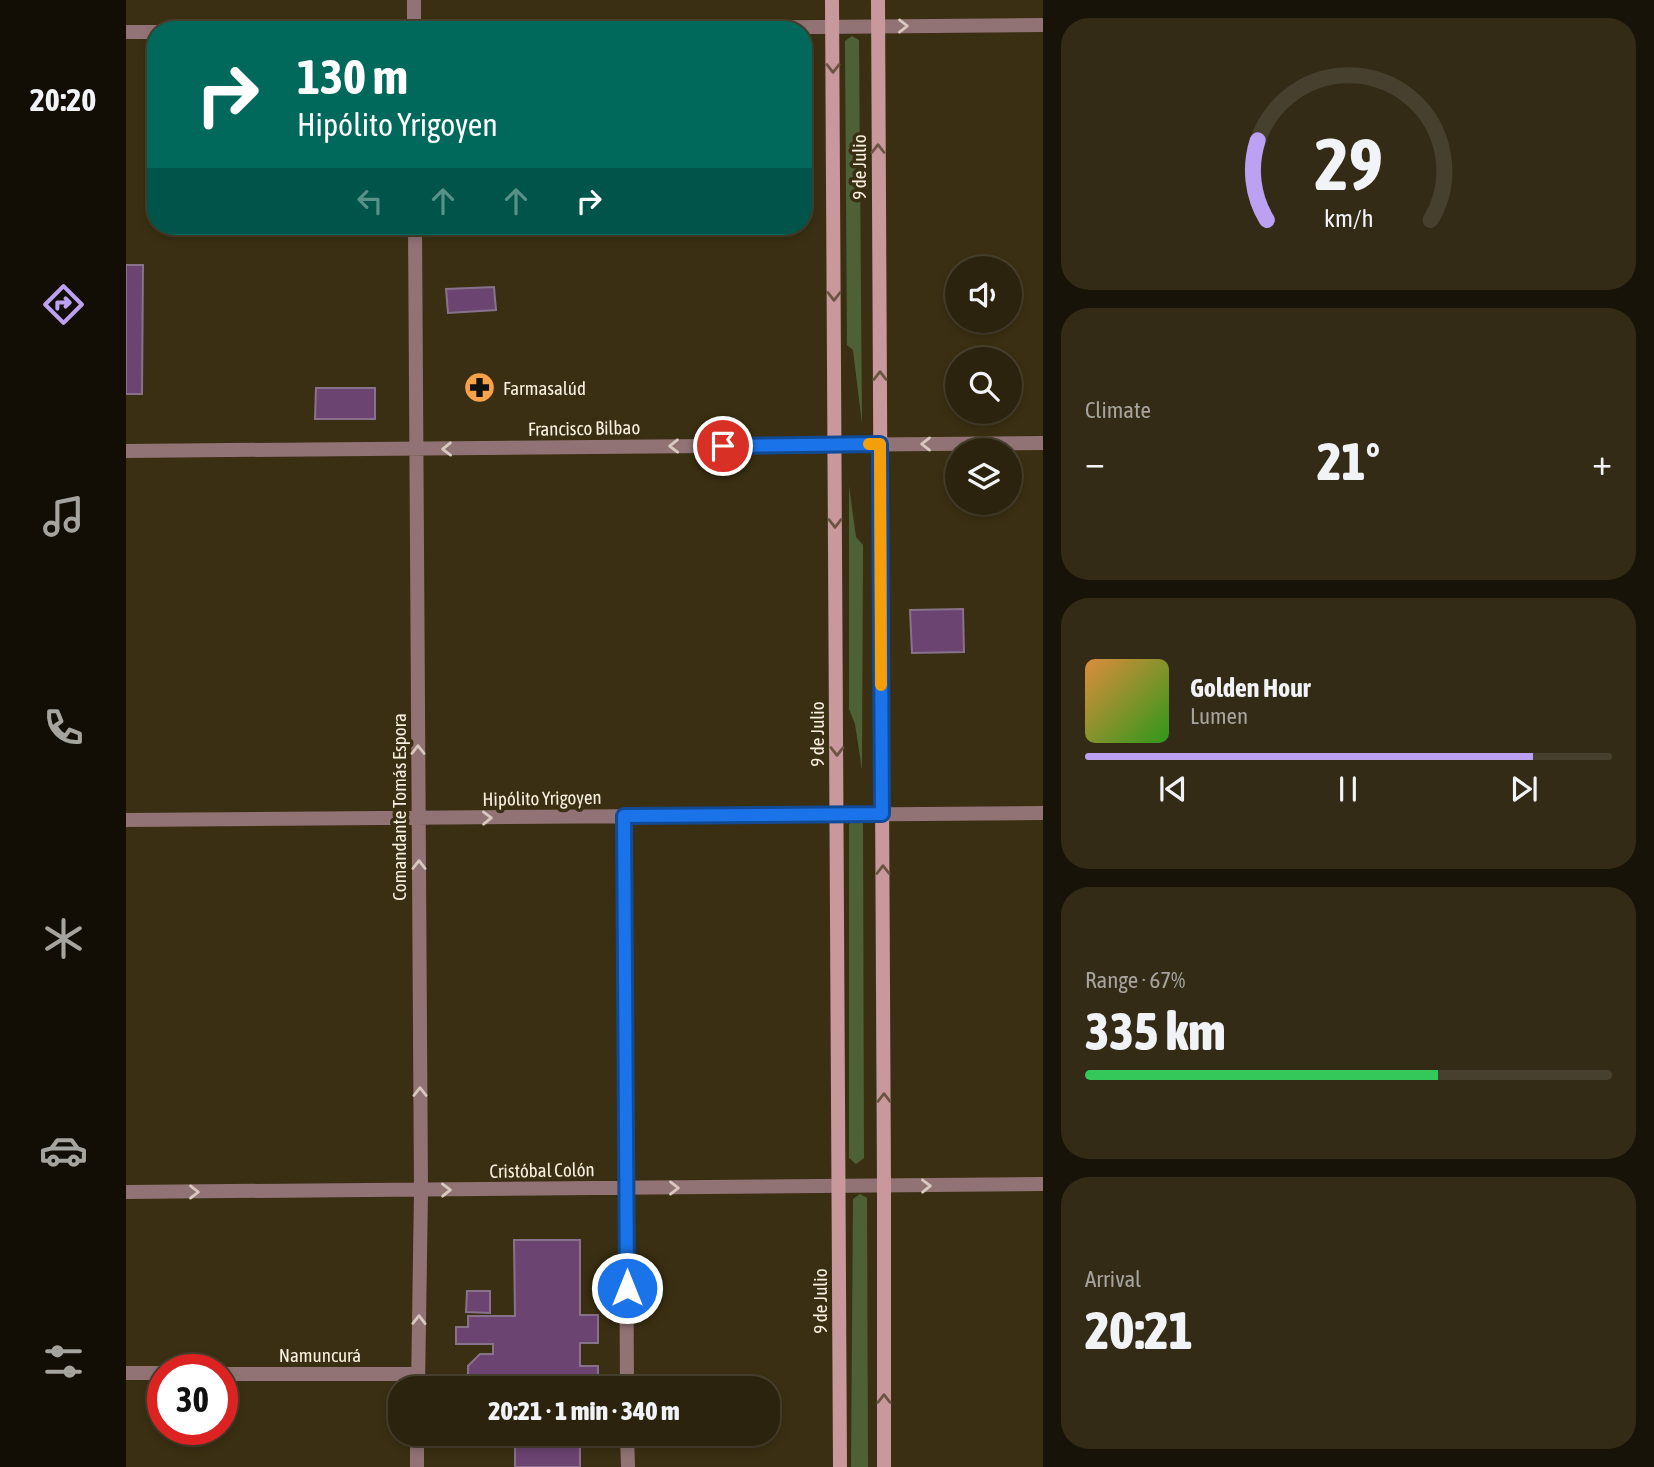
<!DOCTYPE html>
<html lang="en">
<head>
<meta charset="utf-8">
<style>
	body { margin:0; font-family:"Asap Condensed",sans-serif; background:#342b17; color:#f1f3f6; height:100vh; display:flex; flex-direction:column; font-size:26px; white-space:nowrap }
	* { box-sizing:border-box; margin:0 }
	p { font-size:23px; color:#a6a49e }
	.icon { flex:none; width:38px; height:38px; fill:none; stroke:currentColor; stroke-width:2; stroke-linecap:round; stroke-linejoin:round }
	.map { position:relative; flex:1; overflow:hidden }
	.side { display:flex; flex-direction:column; gap:18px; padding:18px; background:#181308; width:611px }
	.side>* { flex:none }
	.hud { position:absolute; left:21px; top:21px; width:665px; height:214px; border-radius:28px; box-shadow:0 4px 10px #0003,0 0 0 2px #48402e; background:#00695c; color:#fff; overflow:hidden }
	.fabs { position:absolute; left:819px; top:256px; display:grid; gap:14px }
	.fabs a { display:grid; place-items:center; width:77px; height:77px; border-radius:50%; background:#2c230e; box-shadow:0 4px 10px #0003,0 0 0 2px #48402e; font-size:35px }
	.speed { position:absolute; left:21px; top:1354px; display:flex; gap:14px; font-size:35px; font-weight:700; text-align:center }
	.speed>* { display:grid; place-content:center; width:91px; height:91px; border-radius:50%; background:#2c230e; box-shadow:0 4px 10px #0003,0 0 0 2px #48402e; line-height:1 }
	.speed .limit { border:10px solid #d22; background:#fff; color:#111 }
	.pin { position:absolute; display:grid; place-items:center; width:60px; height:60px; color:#fff; margin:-30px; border:4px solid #fff; border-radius:50%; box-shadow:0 2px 7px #0007 }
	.me { position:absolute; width:77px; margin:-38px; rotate:0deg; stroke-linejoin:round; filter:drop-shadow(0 0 5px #0008) }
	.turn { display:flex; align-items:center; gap:24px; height:147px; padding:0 35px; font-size:32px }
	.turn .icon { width:91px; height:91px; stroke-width:2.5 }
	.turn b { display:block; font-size:49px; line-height:60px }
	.lanes { display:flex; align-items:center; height:66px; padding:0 35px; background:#0003; justify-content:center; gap:35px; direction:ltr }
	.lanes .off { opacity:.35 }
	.big { font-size:52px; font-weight:800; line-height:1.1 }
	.side .tile { flex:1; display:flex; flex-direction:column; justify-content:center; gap:10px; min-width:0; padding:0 24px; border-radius:28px; background:#342b17 }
	.side .dial { align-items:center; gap:0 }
	.dial svg { height:182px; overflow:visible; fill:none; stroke:#48402e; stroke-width:7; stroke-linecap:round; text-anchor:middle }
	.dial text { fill:#f1f3f6; stroke:none }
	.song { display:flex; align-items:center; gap:21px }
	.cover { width:84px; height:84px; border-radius:10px; background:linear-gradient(135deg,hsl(30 70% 55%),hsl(110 70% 35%)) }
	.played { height:7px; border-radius:4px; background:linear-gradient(90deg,#bca0f2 85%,#48402e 85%) }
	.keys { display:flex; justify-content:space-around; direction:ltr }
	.heat { display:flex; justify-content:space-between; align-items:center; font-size:38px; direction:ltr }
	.charge { height:10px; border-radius:5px; background:linear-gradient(90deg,#34c759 67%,#48402e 0) }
	.trip { position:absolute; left:262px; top:1376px; width:392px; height:70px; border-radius:28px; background:#2c230e; box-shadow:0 4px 10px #0003,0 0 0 2px #48402e; font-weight:800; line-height:70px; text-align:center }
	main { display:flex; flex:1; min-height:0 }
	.dock { display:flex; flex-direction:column; width:126px; justify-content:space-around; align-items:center; background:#120e06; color:#a6a49e }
	.dock .icon { width:49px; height:49px }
	.dock .on { color:#bca0f2 }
	.dock b { font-size:32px; color:#f1f3f6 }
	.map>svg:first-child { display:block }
</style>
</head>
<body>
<main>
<nav class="dock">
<b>20:20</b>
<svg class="icon on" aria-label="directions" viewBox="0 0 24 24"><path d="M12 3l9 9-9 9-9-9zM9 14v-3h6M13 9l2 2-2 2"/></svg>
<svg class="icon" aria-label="music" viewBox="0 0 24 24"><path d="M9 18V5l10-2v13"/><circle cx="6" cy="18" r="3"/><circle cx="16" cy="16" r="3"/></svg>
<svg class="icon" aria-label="phone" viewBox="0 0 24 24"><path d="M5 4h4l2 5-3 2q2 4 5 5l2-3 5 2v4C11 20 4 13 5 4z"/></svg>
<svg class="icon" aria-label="climate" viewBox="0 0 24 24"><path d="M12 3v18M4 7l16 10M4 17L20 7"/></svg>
<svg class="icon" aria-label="car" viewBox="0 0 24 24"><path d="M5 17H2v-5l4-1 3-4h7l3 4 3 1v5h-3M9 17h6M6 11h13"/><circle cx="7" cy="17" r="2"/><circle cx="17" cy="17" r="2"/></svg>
<svg class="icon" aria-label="filters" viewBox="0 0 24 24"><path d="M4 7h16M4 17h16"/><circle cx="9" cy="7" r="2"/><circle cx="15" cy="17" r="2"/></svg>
</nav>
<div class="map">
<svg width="918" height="1467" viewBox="0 0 918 1467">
	<rect width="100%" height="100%" fill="#3a2f12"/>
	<path fill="#4e6136" d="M726,36l7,4 3,384 -9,-74 -6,-5 -2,-304z
		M723,486l7,51 7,8 -1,225 -7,-46 -6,-15z
		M730,819l7,4 1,335 -8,6 -7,-6v-334z
		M734,1194l7,4 1,269h-17l2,-268z"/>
	<path fill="#6c4472" stroke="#88728b" stroke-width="2" d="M0,265h17l-1,129h-16z
		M368,287l2,23 -48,3 -2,-24z
		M190,388h59v31h-60z
		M837,609l1,43 -52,1 -2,-43z
		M388,1240h66v75h18v28h-18v23h18v14h-18v8h-105l-7,-7v-15l12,-12h13v-10h-37v-17h12v-11h47z
		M341,1291h23v22l-24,-1z
		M389,1433h65v34h-65z"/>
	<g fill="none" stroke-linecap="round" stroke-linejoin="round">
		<path stroke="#917375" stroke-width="14" d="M288,0v30
			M341,30l577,-5
			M0,32h30
			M289,226l6,965 -3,197
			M0,451l918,-8
			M498,816l3,572
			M0,820l918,-7
			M0,1192l918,-8
			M0,1373h37
			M96,1374h196
			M501,1433l1,34
			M291,1467v-34"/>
		<path stroke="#c8989c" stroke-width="14" d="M706,0l8,1467
			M752,0l6,1186v281"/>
	</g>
	<defs><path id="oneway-chevron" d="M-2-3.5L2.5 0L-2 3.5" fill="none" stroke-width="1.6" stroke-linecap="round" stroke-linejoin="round" transform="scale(1.75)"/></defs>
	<g stroke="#d9cac0">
		<use href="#oneway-chevron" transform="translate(777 26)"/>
		<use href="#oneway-chevron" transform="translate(800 444) rotate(180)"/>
		<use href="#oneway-chevron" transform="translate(548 446) rotate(179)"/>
		<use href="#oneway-chevron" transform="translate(321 449) rotate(179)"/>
		<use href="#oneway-chevron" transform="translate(292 750) rotate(-90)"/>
		<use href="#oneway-chevron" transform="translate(361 818) rotate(-1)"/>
		<use href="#oneway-chevron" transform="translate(293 865) rotate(-90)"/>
		<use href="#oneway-chevron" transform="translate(294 1092) rotate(-90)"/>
		<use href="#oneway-chevron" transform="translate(800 1186) rotate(-1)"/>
		<use href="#oneway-chevron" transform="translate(548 1188)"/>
		<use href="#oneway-chevron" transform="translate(320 1190) rotate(-1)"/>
		<use href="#oneway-chevron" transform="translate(68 1192)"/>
		<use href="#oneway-chevron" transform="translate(293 1320) rotate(-89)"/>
	</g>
	<g stroke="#6c5442">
		<use href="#oneway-chevron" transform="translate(707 68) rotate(90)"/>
		<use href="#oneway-chevron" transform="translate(752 149) rotate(-90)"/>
		<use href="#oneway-chevron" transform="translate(708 296) rotate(90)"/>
		<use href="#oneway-chevron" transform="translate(754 376) rotate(-90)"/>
		<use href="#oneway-chevron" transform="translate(709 523) rotate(90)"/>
		<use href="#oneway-chevron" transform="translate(711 751) rotate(90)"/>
		<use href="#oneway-chevron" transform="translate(757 870) rotate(-90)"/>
		<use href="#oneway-chevron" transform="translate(758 1098) rotate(-90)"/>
		<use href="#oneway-chevron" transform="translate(758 1399) rotate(-90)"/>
	</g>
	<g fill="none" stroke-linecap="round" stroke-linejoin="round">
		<defs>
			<path id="route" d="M501,1288l-3,-472 258,-2 -2,-370 -157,2"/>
		</defs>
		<use href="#route" stroke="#114b97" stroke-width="18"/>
		<use href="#route" stroke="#1a73e8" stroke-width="12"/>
		<path stroke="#f59e0b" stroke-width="12" d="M743,444h11l1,241"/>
	</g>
	<defs>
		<symbol id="pharmacy-disc" viewBox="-11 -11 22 22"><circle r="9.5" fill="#f7a149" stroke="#3a2f12"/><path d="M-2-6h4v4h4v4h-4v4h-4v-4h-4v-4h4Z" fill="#111"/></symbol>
	</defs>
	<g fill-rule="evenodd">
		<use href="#pharmacy-disc" x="336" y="370" width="35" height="35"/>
	</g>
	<g text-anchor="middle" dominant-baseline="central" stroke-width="7" stroke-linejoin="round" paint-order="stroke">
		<g font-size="19" fill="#f8f0e0" stroke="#3a2f12">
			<text transform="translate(733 167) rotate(-90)">9 de Julio</text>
			<text transform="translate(458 428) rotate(-1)">Francisco Bilbao</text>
			<text transform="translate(691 734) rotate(-90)">9 de Julio</text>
			<text transform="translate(416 798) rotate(-1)">Hipólito Yrigoyen</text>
			<text transform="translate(273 807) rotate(-90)">Comandante Tomás Espora</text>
			<text transform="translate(416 1170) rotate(-1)">Cristóbal Colón</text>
			<text transform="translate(694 1301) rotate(-90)">9 de Julio</text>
			<text x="194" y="1355">Namuncurá</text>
		</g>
		<g font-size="19" fill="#f8f0e0" stroke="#3a2f12" text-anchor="start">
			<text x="377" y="388">Farmasalúd</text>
		</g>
	</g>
</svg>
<div class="fabs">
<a><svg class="icon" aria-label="sound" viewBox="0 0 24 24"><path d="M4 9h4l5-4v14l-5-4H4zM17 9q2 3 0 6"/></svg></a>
<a><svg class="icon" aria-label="search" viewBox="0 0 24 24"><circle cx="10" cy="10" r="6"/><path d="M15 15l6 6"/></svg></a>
<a><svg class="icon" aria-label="layers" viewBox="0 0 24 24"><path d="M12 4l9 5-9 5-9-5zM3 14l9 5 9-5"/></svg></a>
</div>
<div class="speed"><div class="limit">30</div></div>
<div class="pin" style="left:597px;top:446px;background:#d93025"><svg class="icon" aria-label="arrive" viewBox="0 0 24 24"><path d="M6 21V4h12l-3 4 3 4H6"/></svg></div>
<svg class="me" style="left:501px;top:1288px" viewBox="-20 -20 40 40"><circle r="17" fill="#1a73e8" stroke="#fff" stroke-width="3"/><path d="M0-11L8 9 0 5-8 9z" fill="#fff"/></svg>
<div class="trip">20:21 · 1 min · 340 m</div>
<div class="hud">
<div class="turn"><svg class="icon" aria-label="right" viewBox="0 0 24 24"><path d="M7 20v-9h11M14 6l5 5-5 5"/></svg><div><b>130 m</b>Hipólito Yrigoyen</div></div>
<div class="lanes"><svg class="icon off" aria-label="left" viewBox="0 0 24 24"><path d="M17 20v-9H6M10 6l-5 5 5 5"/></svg><svg class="icon off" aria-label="ahead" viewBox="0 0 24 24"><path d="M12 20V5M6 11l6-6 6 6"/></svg><svg class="icon off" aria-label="ahead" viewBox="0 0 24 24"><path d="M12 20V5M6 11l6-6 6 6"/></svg><svg class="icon" aria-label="right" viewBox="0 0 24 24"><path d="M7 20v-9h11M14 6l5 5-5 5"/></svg></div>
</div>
</div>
<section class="side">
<div class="tile dial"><svg viewBox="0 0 100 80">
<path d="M14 69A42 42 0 1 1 86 69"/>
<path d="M14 69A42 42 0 0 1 10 34" stroke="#bca0f2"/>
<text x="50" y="56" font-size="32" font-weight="700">29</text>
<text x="50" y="72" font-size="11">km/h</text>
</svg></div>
<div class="tile"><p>Climate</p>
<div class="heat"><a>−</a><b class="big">21°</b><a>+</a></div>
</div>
<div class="tile">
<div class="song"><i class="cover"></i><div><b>Golden Hour</b><p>Lumen</p></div></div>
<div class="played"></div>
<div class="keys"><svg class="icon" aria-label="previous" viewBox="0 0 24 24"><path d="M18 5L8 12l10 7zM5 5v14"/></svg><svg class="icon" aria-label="pause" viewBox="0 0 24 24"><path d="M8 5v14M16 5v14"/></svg><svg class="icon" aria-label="next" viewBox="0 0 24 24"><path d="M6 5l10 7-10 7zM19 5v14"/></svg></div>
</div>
<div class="tile"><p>Range · 67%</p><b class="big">335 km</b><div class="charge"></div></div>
<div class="tile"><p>Arrival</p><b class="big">20:21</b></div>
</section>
</main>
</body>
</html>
